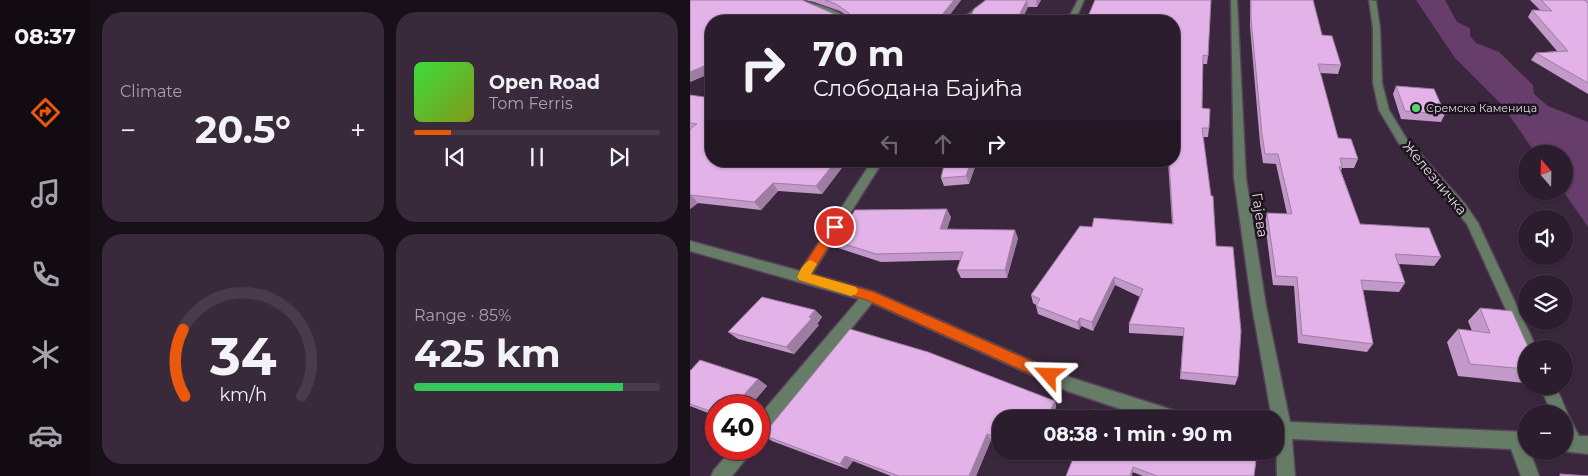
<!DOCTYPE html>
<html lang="en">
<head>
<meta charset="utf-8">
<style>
	body { margin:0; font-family:Montserrat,sans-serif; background:#382a3a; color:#f1f3f6; height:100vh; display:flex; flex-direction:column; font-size:19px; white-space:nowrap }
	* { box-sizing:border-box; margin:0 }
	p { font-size:16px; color:#a6a2aa }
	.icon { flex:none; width:28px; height:28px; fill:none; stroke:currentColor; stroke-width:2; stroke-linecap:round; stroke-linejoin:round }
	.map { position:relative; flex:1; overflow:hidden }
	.sheet { display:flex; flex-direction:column; gap:12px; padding:12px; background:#181019; width:600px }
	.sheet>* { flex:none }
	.top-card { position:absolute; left:15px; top:15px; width:475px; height:152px; border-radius:20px; box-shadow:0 1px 4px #0004,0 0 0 1px #483b4a; background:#2c1d2e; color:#f1f3f6; overflow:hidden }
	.needle { width:32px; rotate:340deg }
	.controls { position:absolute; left:828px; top:145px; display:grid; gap:10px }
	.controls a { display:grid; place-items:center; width:55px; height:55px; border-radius:50%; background:#2c1d2e; box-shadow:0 1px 4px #0004,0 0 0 1px #483b4a; font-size:25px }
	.speed { position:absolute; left:15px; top:395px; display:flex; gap:10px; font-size:25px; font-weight:700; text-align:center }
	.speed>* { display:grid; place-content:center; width:65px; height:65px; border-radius:50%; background:#2c1d2e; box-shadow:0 1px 4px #0004,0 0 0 1px #483b4a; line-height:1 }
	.speed .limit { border:8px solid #d22; background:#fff; color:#111 }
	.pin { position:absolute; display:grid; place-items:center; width:42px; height:42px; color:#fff; margin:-21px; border:2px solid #fff; border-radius:50%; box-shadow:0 1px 5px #0007 }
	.me { position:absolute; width:55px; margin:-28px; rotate:295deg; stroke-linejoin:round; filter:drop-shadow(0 0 4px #0008) }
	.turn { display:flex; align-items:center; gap:18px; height:105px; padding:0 25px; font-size:22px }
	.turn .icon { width:65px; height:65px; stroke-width:2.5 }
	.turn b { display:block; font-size:35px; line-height:42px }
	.lanes { display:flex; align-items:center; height:48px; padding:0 25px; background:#0003; justify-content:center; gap:25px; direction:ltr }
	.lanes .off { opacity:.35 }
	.big { font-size:38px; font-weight:700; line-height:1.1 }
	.sheet .tile { flex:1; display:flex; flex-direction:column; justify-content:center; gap:8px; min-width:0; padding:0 18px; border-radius:20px; background:#382a3a }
	.sheet .dial { align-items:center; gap:0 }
	.dial svg { height:130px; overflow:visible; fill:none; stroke:#483b4a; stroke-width:7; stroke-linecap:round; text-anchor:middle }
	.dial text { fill:#f1f3f6; stroke:none }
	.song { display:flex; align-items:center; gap:15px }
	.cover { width:60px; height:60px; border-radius:8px; background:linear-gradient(135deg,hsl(120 70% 55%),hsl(70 70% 35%)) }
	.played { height:5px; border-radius:2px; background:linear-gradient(90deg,#ea580c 15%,#483b4a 15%) }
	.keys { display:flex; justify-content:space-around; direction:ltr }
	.heat { display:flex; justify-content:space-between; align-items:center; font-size:28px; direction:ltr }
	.charge { height:8px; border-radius:4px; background:linear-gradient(90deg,#34c759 85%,#483b4a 0) }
	.sheet .tiles { flex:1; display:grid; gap:12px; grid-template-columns:repeat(2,1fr) }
	.trip { position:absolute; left:302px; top:410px; width:292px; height:50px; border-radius:20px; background:#2c1d2e; box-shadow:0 1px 4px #0004,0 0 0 1px #483b4a; font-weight:700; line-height:50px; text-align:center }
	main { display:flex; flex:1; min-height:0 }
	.tabs { display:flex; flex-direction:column; width:90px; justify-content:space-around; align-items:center; background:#120c12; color:#a6a2aa }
	.tabs .icon { width:35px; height:35px }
	.tabs .current { color:#ea580c }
	.tabs b { font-size:22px; color:#f1f3f6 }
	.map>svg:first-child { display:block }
</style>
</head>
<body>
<main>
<nav class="tabs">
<b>08:37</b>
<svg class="icon current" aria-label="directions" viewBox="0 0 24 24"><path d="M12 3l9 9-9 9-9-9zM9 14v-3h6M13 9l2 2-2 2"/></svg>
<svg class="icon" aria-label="music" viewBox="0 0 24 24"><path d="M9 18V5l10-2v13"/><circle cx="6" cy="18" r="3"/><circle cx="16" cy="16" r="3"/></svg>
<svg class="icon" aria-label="phone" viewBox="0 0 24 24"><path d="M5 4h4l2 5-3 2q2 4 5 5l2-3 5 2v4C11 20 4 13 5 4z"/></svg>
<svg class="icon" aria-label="climate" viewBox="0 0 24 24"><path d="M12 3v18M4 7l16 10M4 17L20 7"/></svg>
<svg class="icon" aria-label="car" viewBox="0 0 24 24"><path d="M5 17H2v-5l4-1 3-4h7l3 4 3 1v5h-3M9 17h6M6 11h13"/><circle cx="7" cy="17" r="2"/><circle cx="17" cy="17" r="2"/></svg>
</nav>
<section class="sheet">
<div class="tiles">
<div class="tile"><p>Climate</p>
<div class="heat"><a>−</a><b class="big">20.5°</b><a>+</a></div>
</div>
<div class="tile">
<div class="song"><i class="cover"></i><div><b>Open Road</b><p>Tom Ferris</p></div></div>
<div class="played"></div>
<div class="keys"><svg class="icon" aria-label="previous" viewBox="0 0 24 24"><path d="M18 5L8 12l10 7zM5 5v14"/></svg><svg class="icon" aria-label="pause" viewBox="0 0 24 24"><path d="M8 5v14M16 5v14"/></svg><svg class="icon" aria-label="next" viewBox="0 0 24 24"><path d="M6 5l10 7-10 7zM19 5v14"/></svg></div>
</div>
<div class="tile dial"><svg viewBox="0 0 100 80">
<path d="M14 69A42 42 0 1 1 86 69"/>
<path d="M14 69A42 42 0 0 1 13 28" stroke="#ea580c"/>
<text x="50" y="56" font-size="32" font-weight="700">34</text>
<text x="50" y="72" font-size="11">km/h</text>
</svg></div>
<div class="tile"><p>Range · 85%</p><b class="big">425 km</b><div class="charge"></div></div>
</div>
</section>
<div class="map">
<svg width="898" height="476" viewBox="0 0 898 476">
	<rect width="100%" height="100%" fill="#3a273d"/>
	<path fill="#663d6b" d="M726,0h29l12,22 13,6v8l6,7 23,9 34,33 1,9 14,12 40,16v105l-25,-36 1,-37h-28l-34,-49 -47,-47z"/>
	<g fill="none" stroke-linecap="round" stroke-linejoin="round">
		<defs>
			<path id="minor" d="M100,0c16,0 49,9 61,21h-8l-6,-4z
				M297,0h8l-28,21h-8z
				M388,0h6l-9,21h-8z
				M541,0h6l9,178 20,128 24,116 236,10v19h4l9,25h-18l-10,-27 -219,-10 3,37h-18l-1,-57h-4l-20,-113 -18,-128z
				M679,0l7,1 4,27 2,55 7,27 17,28 59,66 13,19 59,126h-11v5l-59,-130 -69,-82 -19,-32 -6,-27v-55z
				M182,161h11l-71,113 63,18 194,85 107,34 6,2 2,6h-34l-83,-28 -195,-88 -107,132 -6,2v-21l100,-117 -169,-48v-10l110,30z
				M850,386h16l12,29 11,21h9v18l-25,-3 1,-37h-12z
				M42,449h20l-3,6 -17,21h-21l3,-6z"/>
		</defs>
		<use href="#minor" stroke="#554358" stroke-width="3"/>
		<use href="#minor" fill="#667c67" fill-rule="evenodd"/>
	</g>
	<path fill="#c299c8" d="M0,0l149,16 7,-1 -6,-4 -26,-9 -9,-2h156l-16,21h-234v52l-21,9z
		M296,0h55l-4,7h-9l-7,14h-53z
		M560,0h63l9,35 19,30 -3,9 -18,-1 18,65 20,21 -4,9h-12l-1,3 19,53 81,33 -7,9 -35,-2 6,19 -6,9 -36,-2 10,54 -6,8 -69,-9 -4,-57 -21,-1 -8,-62 2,-10 20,1 -11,-50 -13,-1 -3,-20 -10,-116z
		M840,0h58v94l-57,-34 5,-7 21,-2 -29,-34 4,-7h8z
		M484,21l34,35 -1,8h-4l-1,44 7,20 -1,9h-5l13,109 22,131 -3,8 -55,-6 3,-43 -54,-3v-9l11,-27 -25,-12 -22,46 -12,-5 -2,4 -41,-16 -2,-8v-1l-3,-2 -2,-8 61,-68 80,-3 -4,-63h6z
		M706,86l49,28 -4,8 -40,-3 -8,-25z
		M0,95l21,66 61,4 75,-4 -25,33 -44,-3 -17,19 -63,-7 -8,6z
		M255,161h32l-8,23 -25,2 -3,-8z
		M261,217l-4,12 71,9 -11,40h-46l-4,-8 3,-10 -79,2 -46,-15 -6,-8z
		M790,308l46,41v32l-2,2 -66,-7 -11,-34 11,-13 14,2 -4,-10z
		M125,310l7,7 -5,7 2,1 -25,29 -56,-15 -10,-7z
		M0,371l68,8 9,7 -17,20h-34v10l-26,-10z
		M365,401l1,6 -5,12h-50v25l-10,-4 -15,36h-85l-38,-15 -6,8 -75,-28 -9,-6z
		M331,451h14l-2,5z
		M386,451l178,25h-111z"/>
	<path fill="#9e7da2" d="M264,0h7l-16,21h-8z
		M337,0l1,7 -7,14h-5z
		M346,0h5l-4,7z
		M21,63v10l-21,9v-10z
		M146,161h11l-25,33 -6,-8z
		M281,161h6l-8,23 -3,-8z
		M83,183l5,8 -17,19 -7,-8z
		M0,195h1l7,8 -8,6z
		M257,209l4,8 -7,20 -4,-8z
		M325,230l3,8 -11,40 -2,-8z
		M424,277l1,8 -22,46 -1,-9z
		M125,310l7,7 -5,7 2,1 -25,29 -8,-7z
		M390,318l1,8 -2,4 -2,-8z
		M68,379l9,7 -17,20h-16z
		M365,401l1,6 -5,12h-5z
		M297,434l4,6 -15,36h-7z
		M341,451h4l-2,5z
		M155,456l8,5 -6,8 -7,-5z
		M443,467v5l-1,4h-2z"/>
	<path fill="#e2b2e8" stroke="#9e7da2" d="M0,0h112l37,16 10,-1v-2l-13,-9 -11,-4h129l-17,21h-226v42l-21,9z
		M296,0h41l-11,21h-48l6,-12z
		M405,0h116l-3,56 -5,-1 -1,53 8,1 -1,19h-7l9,68h2l3,50 17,1 8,84 -3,46 -57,-5 3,-44 -55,-4 14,-35 -29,-12 -22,45 -12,-4 -3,4 -41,-16 4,-7 -9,-4 49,-69 12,1 2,-9 79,6 -4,-63h5v-140h-88z
		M561,0h62l9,35 10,1 9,29 -23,-1 20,74 13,1 7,20 -18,-1 2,9h-3l21,57 69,4 12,29 -46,-3 10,29 -44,-3 12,64 -71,-9 -5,-58 -21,-1 -9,-63 25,1 -14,-60h-13l-3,-20 -11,-115z
		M851,0h43l4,3v80l-52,-30 32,-2 -36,-41 20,1z
		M706,86l38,3 11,25 -40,-3z
		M0,95l21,3v63h21l40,4 4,-4h60l-20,25 -43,-3 -19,19 -64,-7v-66l7,-5 -7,-1z
		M255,161h26l-5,15 -25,2z
		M257,209l-7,20 75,1 -10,40h-48l6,-18 -87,2 -47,-15 21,-21 5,-8z
		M72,297l53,13 -6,7 3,1 -26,29 -58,-15z
		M790,308l32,3 17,38h-3v20l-56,-5 -12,-35 32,4z
		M160,329l78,23 127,49 -9,18h-45v20l-14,-5 -18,42h-70l-54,-20 -5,8 -77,-29z
		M10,360l58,19 -24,27h-18v7l-26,-9v-33z
		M404,409l28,10h-32z
		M386,451h148l32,9 -2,16h-97l-24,-9 -3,9h-64z
		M870,474l28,2h-28z"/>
	<path fill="#ea580c" stroke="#983908" d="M145,223l6,4 -30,47 63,18 180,79 2,4 -2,5 -5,2 -5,-2 -177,-80 -68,-20 -2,-3 2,-4 32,-49z"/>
	<path fill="#f59e0b" d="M121,260l6,4 -6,10 45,13 2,4 -2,3 -5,2 -52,-16 -2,-3c3,-7 7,-15 14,-17z"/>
	<circle fill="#59d56f" stroke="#1c141d" stroke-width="2" cx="726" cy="108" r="5"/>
	<g text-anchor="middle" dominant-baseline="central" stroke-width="5" stroke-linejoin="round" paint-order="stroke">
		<g font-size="11" fill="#e2d5e3" stroke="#1c141d" text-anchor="start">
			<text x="736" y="108">Сремска Каменица</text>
		</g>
		<g font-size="14" fill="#e2d5e3" stroke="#1c141d">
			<text transform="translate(745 178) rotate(50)">Железничка</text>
			<text transform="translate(570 215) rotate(82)">Гајева</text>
		</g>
	</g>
</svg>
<div class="controls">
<a><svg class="needle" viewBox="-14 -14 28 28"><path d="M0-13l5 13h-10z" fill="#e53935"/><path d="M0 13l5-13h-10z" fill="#a6a2aa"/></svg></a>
<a><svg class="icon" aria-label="sound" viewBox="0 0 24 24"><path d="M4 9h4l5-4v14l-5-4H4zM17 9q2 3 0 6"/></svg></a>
<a><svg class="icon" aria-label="layers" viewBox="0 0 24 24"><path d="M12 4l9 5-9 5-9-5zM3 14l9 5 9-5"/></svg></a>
<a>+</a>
<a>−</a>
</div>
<div class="speed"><div class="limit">40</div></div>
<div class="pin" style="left:145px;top:227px;background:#d93025"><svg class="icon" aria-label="arrive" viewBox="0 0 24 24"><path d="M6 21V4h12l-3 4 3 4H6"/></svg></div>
<svg class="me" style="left:359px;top:375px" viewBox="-20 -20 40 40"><path d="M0-17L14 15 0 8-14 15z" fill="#ea580c" stroke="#fff" stroke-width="4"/></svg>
<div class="trip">08:38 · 1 min · 90 m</div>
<div class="top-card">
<div class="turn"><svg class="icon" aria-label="right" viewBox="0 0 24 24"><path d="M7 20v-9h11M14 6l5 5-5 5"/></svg><div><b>70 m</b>Слободана Бајића</div></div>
<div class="lanes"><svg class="icon off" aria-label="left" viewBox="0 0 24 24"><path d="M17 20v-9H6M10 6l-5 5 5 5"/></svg><svg class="icon off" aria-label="ahead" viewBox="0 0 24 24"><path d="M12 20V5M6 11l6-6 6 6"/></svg><svg class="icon" aria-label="right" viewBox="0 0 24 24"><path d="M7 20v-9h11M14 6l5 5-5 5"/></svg></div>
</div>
</div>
</main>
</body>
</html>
